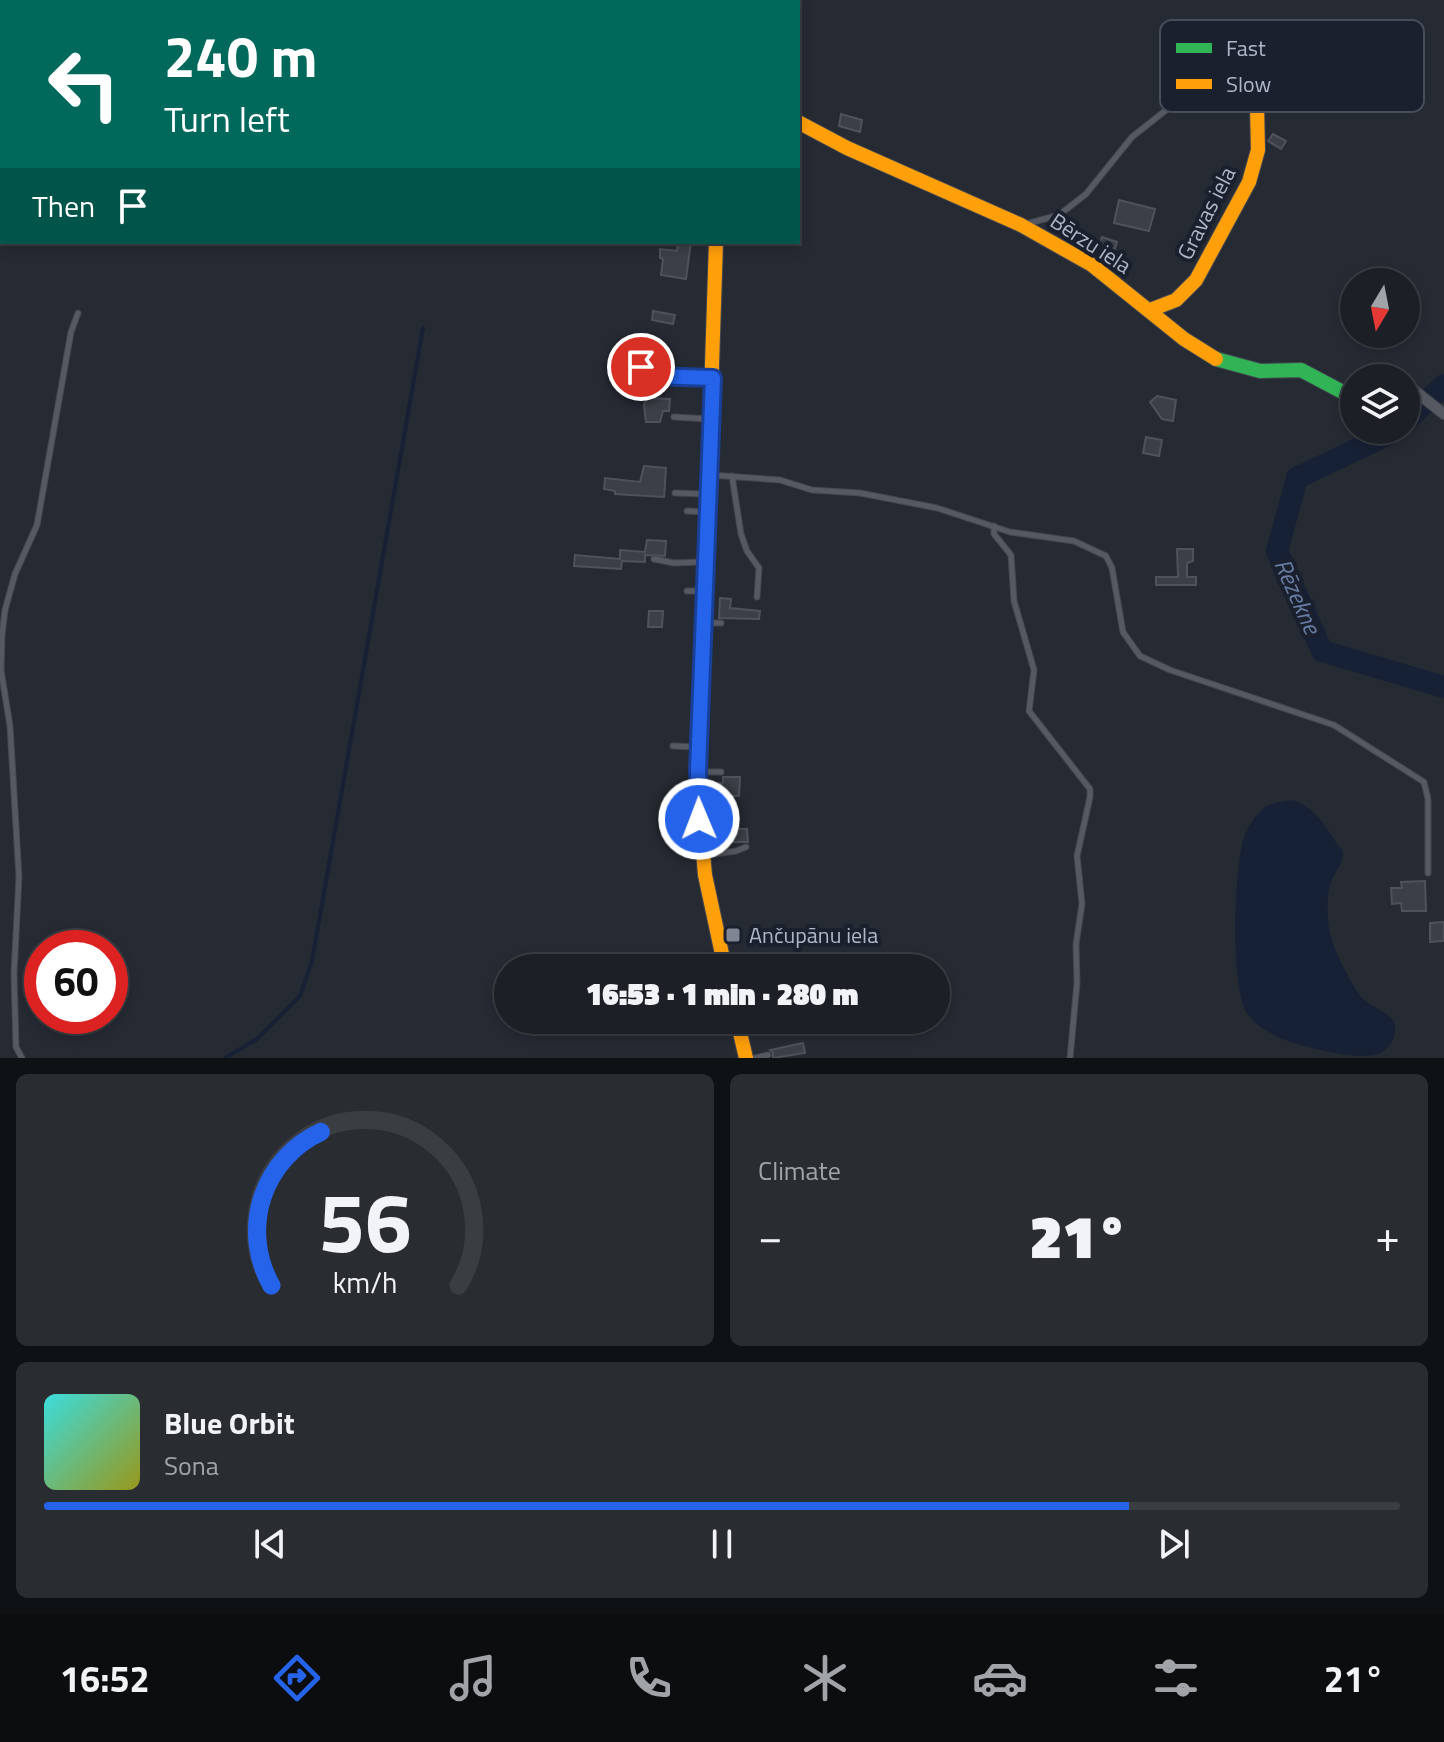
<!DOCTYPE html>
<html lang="en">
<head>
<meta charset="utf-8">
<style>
	body { margin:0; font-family:"Titillium Web",sans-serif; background:#292d32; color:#f1f3f6; height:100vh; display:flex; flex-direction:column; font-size:30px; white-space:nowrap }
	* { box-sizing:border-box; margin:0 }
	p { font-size:26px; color:#a0a3a7 }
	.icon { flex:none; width:44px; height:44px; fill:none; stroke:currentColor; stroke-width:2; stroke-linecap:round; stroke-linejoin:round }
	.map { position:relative; height:1058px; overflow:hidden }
	.panel { display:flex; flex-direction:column; gap:16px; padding:16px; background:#0f1215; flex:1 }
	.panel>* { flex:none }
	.top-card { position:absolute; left:0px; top:0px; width:800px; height:244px; box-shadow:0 4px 12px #0003,0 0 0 2px #3a3e43; background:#00695c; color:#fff; overflow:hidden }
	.needle { width:52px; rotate:190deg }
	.tools { position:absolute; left:1340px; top:268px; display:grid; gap:16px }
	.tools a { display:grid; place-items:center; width:80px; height:80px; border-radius:50%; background:#1c2026; box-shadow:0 4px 12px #0003,0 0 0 2px #3a3e43; font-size:40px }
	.speed { position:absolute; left:24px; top:930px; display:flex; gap:16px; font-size:40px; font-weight:700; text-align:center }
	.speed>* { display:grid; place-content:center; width:104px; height:104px; border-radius:50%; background:#1c2026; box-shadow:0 4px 12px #0003,0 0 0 2px #3a3e43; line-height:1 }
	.speed .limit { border:12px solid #d22; background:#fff; color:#111 }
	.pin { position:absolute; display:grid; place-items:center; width:68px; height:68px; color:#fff; margin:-34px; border:4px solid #fff; border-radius:50%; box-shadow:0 2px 8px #0007 }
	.me { position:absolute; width:88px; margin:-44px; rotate:359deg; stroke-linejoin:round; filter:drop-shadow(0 0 6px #0008) }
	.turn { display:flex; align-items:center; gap:28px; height:168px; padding:0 32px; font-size:36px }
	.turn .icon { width:104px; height:104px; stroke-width:2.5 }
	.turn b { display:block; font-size:56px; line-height:68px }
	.then { display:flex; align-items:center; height:76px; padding:0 32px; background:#0003; gap:16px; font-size:30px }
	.big { font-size:60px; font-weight:800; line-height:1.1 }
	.panel .tile { flex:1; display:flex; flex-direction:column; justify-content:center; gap:12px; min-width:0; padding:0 28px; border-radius:12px; background:#292d32 }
	.panel .dial { align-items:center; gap:0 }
	.dial svg { height:208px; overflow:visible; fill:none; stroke:#3a3e43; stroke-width:7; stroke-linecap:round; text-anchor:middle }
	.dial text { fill:#f1f3f6; stroke:none }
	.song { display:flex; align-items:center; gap:24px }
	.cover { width:96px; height:96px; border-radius:12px; background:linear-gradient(135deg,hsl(180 70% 55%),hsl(60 70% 35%)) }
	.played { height:8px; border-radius:4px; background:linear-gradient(90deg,#2563eb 80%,#3a3e43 80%) }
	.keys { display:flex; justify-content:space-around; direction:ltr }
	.heat { display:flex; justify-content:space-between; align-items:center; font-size:44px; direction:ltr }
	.panel .tiles { flex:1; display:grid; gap:16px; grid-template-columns:1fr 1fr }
	.tile:last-child { grid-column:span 2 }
	.trip { position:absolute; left:494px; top:954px; width:456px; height:80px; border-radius:40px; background:#1c2026; box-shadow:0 4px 12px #0003,0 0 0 2px #3a3e43; font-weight:800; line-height:80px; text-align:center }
	.tabs { display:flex; height:128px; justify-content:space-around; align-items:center; background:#0b0d0f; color:#a0a3a7 }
	.tabs .icon { width:56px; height:56px }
	.tabs .selected { color:#2563eb }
	.tabs b { font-size:36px; color:#f1f3f6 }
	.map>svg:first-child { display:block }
</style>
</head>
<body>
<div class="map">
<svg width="1444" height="1058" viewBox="0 0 1444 1058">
	<rect width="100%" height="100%" fill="#262a33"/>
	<path fill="#172135" d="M1293,800c22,8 30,23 42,41 4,5 9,9 8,16 -2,9 -10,18 -13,27 -4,17 -3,44 3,60 5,14 20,43 29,54 11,12 40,16 32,38 -2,8 -8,14 -15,18 -16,4 -37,1 -54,-3 -24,-5 -59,-14 -76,-35 -20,-23 -15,-149 -5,-179 3,-7 8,-16 12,-21 10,-13 22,-14 37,-16z"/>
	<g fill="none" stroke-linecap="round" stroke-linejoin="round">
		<path stroke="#172135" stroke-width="4" d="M0,25h2
			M225,1058l32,-19 43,-43 12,-35 111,-633"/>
		<path stroke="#172135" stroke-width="22" d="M1406,421l38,-36
			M1397,430l-100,48 -20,73 45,100 122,36"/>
	</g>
	<path fill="#3b3f47" stroke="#4e525b" stroke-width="2" d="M841,114l21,6 -2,12 -21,-6z
		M1273,134l13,7 -5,8 -13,-8z
		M1119,200l36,9 -6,22 -35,-8z
		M1102,237l15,5 -4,13 -16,-5z
		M678,242h13l-5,37 -25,-4 2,-16 -3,-1v-9l17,2z
		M653,311l22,4 -2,9 -21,-4z
		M1157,396l19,4 -3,21 -11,-2 -12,-17z
		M647,398l23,1 -1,12h-6l-3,11h-14l-2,-17z
		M1146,437l16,3 -3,16 -16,-3z
		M644,466l22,2 -2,29 -49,-3v-3l-11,-2 1,-11 35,4z
		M647,540l19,1 -1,15 -20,-1v7l-23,-1 -1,8 -47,-3 1,-11 45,4v-9l25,2z
		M1177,549h16v12l-6,2v14h9v8h-40v-8h22z
		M720,598l11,1 -1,9 30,3 -1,8 -40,-1z
		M649,611h14l-1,16h-14z
		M723,777h17l-1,19h-16l-1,-4h-5v-9h6z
		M722,829h25l1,13h-26z
		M1425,881l1,30h-24l-1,-8 -9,1 -1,-16h11l-1,-6z
		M1444,922v19l-14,1v-19z
		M803,1043l2,10 -32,5v-5l-3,-3z"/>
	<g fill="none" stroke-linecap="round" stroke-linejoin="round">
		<defs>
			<path id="lane" d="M1026,224l33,-9 27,-21 46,-57 96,-76 28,1 69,14 -3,-26
				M643,337l-2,30 9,9 58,2
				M674,417l35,2
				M710,475l70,5 32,10 48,3 77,15 73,24 64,9 32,15 6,12 11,64 17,24 30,14 164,55 90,57 4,17v74
				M732,476l9,58 6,17 12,17 -2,29
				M675,493l28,1
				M687,511l19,1
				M994,526v8l17,21 3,46 20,69 -5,41 61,78v8l-13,59 5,48 -6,40 1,39 -7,75
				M654,559l20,4 27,-1
				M687,591h15
				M706,623h15
				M673,746l23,1
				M702,772h19
				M707,855l29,-4 10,-4
				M22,1058l-6,-11 -2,-74 5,-96 -9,-151 -9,-56 1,-35 3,-25 10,-36 22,-49 34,-193 7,-19
				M755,1058l13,-3"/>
			<path id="street" d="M1406,384l38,30"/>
			<path id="fast" d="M1216,359l44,12 41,-1 53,28"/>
			<path id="slow" d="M720,0v2
				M798,122l49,26 174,77 71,40 92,74 32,20
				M716,242l-18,553 7,80 20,93
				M1150,310l26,-10 20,-20 53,-98 9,-32 -2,-88
				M737,1020l9,38"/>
		</defs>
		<use href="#lane" stroke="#434750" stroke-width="7"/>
		<use href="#street" stroke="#434750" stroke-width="12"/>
		<use href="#fast" stroke="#434750" stroke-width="16"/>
		<use href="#slow" stroke="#434750" stroke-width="16"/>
		<use href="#lane" stroke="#565961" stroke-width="5"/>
		<use href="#street" stroke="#565961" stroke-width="10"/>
		<use href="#fast" stroke="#30b455" stroke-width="14"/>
		<use href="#slow" stroke="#ff9f0a" stroke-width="14"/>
		<defs>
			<path id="rail" d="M28,2v-2
				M0,213l2,-16"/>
		</defs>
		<use href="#rail" stroke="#54585e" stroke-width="7"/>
		<use href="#rail" stroke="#1a202d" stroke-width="4" stroke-dasharray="12" stroke-linecap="butt"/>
	</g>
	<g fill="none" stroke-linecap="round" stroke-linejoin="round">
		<defs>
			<path id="route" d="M641,367l9,9 63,2 -15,392 1,49"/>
		</defs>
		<use href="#route" stroke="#184099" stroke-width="20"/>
		<use href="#route" stroke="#2563eb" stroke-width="14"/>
	</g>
	<rect fill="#7f8592" stroke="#1a202d" stroke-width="3" x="725" y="927" width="16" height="16" rx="4"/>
	<g text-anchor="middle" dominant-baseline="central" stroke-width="8" stroke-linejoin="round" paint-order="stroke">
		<g font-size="22" fill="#afb6c5" stroke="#1a202d">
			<text transform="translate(1206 213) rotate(-63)">Gravas iela</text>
			<text transform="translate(1091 243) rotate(33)">Bērzu iela</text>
		</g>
		<g font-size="22" fill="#afb6c5" stroke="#1a202d" text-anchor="start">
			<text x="749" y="935">Ančupānu iela</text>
		</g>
		<g font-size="24" font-style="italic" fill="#687da4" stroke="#1a202d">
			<text transform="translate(1298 596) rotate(66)">Rēzekne</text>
		</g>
	</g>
	<rect x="1160" y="20" width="264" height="92" rx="12" fill="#1a202d" stroke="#474d5b" stroke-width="2"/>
	<rect x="1176" y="43" width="36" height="10" fill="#30b455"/>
	<rect x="1176" y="79" width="36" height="10" fill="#ff9f0a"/>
	<g font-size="22" fill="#afb6c5">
		<text x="1226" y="56">Fast</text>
		<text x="1226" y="92">Slow</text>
	</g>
</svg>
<div class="tools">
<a><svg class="needle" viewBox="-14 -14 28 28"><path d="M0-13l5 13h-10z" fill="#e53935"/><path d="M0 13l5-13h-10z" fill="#a0a3a7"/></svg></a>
<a><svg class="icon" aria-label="layers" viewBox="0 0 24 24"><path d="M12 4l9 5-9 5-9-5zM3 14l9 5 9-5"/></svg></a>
</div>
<div class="speed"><div class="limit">60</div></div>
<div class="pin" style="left:641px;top:367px;background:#d93025"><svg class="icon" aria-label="arrive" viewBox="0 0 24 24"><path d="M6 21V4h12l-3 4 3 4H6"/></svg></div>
<svg class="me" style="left:699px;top:819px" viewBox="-20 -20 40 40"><circle r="17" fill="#2563eb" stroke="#fff" stroke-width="3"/><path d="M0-11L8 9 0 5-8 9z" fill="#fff"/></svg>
<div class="trip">16:53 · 1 min · 280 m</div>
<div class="top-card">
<div class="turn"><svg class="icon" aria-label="left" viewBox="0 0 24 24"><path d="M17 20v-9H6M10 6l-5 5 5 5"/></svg><div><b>240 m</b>Turn left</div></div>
<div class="then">Then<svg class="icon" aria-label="arrive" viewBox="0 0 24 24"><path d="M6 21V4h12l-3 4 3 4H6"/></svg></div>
</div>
</div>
<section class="panel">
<div class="tiles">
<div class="tile dial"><svg viewBox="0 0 100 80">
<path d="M14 69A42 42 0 1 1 86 69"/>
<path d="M14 69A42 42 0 0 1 33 10" stroke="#2563eb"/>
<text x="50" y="56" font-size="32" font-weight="700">56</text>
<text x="50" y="72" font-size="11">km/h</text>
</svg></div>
<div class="tile"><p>Climate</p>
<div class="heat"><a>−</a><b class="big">21°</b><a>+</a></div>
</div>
<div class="tile">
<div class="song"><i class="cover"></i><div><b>Blue Orbit</b><p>Sona</p></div></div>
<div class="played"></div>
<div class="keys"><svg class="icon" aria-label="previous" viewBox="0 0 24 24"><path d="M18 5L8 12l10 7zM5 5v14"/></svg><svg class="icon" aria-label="pause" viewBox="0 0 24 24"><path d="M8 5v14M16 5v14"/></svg><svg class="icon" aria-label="next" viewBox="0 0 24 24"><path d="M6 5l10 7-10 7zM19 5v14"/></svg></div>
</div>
</div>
</section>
<nav class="tabs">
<b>16:52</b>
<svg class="icon selected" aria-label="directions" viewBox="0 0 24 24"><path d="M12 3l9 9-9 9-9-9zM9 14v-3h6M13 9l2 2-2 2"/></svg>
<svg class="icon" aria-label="music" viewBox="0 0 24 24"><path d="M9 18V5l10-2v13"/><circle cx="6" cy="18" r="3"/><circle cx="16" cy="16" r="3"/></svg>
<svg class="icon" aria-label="phone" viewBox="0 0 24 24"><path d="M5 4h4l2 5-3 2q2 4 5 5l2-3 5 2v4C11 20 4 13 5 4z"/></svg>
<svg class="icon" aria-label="climate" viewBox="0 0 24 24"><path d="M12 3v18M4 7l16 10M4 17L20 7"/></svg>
<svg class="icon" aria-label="car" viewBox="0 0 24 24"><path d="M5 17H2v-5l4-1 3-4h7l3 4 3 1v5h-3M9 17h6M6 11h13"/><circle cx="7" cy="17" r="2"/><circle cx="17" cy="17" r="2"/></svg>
<svg class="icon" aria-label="filters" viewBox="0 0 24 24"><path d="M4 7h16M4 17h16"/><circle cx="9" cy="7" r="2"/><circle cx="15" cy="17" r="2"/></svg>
<b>21°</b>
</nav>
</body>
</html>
